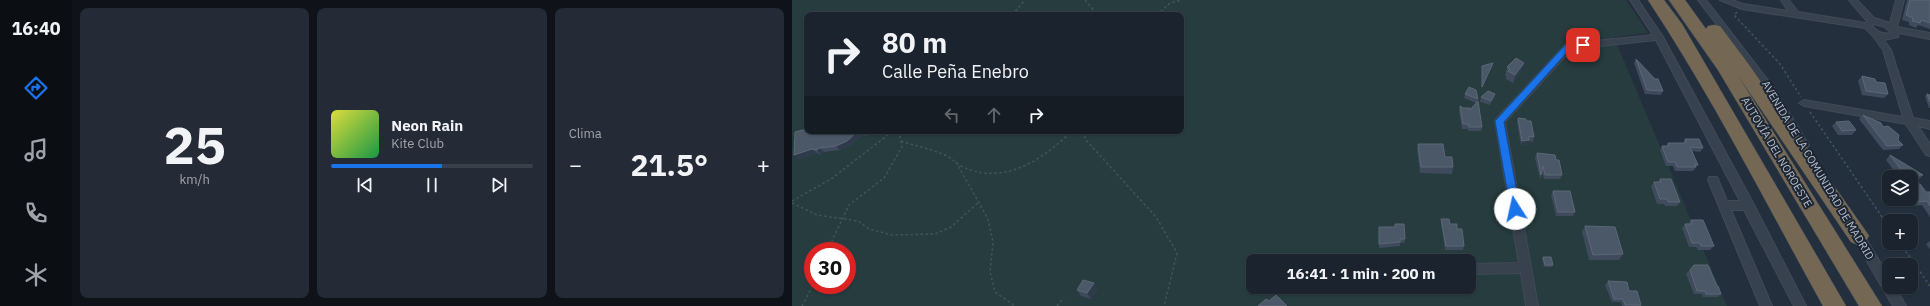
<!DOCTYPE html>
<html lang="es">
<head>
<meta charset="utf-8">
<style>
	body { margin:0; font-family:"IBM Plex Sans",sans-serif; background:#242b36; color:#f1f3f6; height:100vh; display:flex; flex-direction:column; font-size:15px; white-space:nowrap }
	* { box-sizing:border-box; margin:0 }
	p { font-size:13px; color:#a0a4aa }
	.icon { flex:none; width:22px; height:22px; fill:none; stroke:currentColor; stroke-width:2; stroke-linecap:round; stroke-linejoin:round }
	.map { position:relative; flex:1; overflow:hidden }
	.sheet { display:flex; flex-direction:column; gap:8px; padding:8px; background:#0f1319; width:720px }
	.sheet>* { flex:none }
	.hud { position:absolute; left:12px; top:12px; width:380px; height:122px; border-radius:8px; box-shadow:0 1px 3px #0004,0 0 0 1px #39404a; background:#1b232e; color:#f1f3f6; overflow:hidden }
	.buttons { position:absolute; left:1090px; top:170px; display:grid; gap:8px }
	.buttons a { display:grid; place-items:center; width:36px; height:36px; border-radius:8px; background:#1b232e; box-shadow:0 1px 3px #0004,0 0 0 1px #39404a; font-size:20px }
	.speed { position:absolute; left:12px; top:242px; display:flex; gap:8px; font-size:20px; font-weight:700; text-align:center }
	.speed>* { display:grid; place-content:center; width:52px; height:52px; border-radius:50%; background:#1b232e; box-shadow:0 1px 3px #0004,0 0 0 1px #39404a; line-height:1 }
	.speed .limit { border:6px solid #d22; background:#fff; color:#111 }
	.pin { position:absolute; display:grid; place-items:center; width:34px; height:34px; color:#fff; margin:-17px; border-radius:8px; box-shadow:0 2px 6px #0006 }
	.me { position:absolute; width:44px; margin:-22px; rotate:350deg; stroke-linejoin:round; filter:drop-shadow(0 0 3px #0008) }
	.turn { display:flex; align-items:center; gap:14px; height:84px; padding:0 12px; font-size:18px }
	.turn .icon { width:52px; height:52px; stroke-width:2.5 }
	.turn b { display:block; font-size:28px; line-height:34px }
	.lanes { display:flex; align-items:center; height:38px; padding:0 12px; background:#0003; justify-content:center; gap:20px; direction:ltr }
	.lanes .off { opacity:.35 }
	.big { font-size:30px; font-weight:800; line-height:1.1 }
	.sheet .widget { flex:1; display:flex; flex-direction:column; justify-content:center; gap:6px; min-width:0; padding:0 14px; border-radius:8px; background:#242b36 }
	.sheet .dial { align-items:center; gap:0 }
	.dial b { font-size:52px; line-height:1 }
	.song { display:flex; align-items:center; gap:12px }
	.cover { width:48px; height:48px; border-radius:6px; background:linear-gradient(135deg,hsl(60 70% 55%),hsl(140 70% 35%)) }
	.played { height:4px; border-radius:2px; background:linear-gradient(90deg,#1a73e8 55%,#39404a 55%) }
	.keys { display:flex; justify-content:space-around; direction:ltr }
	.heat { display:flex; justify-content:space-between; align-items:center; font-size:22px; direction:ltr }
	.sheet .tiles { flex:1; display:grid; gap:8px; grid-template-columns:repeat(3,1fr) }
	.trip { position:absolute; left:454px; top:254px; width:230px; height:40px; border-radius:8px; background:#1b232e; box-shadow:0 1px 3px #0004,0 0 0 1px #39404a; font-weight:800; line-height:40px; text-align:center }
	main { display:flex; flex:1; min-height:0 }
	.tabs { display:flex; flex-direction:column; width:72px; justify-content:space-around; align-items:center; background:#0b0e12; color:#a0a4aa }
	.tabs .icon { width:28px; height:28px }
	.tabs .selected { color:#1a73e8 }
	.tabs b { font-size:18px; color:#f1f3f6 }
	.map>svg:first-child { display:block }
</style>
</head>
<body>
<main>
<nav class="tabs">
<b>16:40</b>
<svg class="icon selected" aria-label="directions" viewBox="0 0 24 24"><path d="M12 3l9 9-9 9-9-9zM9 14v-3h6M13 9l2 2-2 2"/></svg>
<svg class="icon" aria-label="music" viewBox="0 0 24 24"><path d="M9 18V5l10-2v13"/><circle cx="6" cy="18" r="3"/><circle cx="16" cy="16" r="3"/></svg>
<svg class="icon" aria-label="phone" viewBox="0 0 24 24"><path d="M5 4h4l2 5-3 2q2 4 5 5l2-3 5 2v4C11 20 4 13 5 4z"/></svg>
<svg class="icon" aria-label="climate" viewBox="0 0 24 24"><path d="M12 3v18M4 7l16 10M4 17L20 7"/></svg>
</nav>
<section class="sheet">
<div class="tiles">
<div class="widget dial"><b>25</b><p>km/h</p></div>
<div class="widget">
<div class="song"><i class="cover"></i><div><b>Neon Rain</b><p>Kite Club</p></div></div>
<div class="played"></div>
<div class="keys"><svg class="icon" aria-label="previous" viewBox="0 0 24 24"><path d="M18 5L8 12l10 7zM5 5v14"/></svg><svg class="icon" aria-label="pause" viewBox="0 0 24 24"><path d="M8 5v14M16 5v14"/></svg><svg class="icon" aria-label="next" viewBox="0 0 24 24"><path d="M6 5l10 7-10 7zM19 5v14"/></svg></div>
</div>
<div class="widget"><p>Clima</p>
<div class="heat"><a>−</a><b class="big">21.5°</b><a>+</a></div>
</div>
</div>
</section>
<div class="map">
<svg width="1138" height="306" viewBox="0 0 1138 306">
	<rect width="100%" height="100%" fill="#242f3e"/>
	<path fill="#263c3f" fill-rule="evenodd" d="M0,0h834l22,33 -34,4 113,269h-935zM15,15h374v116h-374zM21,251h34v34h-34zM461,261h216v26h-216z"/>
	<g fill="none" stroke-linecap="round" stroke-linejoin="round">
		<defs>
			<path id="street" d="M838,0h8l25,37 90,166 53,103h-12l-50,-96h-13l41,96h-12l-52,-126 1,-3h8l10,24h13l-84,-161 -84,9 -67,73 33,184h-12l-5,-33 -52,1v-10l50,-1 -24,-142 2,-3 69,-74 87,-9z
				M906,0h8l68,88 33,54 2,3 -2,3h-6l-33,-56z
				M928,0h12l11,4 45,7 -7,-11h8l9,12 68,11 1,-2 -18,-21h8l17,18 16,5 6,-23h8l-7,27 33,6v6l-31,-6 -1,4 -14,3 7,10 22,68 17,3v8l-12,-3 12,18v12l-4,-1 -20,-31 -102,-18 -5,-3 5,-3 99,17 -20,-67 -10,-14 -8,-8 -123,-19zM1082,24l11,3 6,6c-8,2 -14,-1 -19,-7z
				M1064,227l4,2 29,48v10h6l11,19h-13l-43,-74 2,-3z"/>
			<path id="highway" d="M856,0h16l18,24 164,282h-23c-57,-103 -110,-208 -175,-306z
				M877,0h16l21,29 2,-3 6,-1 6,1 27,36 118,168 4,6 -4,6 -7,3 -7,-3 -114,-168 145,232h-23l-141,-236z"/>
		</defs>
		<use href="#street" stroke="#414a57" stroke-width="2"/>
		<use href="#highway" stroke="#434c59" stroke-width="1"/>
		<path stroke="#3f5557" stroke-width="1.5" stroke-dasharray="2.5 2.5" stroke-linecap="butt" d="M293,0l13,15
			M945,12l-3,3 46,49 21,33
			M220,15l13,-15
			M365,15l13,-12 11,-3
			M1018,112l79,115
			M292,131l1,8 71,78 21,36 -13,53
			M109,141c15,5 30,8 44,14 7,3 11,9 18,12 42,19 80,-8 109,-36
			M164,162l32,57 5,23 -3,30 5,20 20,14
			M0,201l39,-22 62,-48
			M0,203l25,12 41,6 11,8 23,6 43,-1 16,-7 28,-25
			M1108,243l30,43
			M35,251l22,-46 35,-27 18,-31 -3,-16
			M10,306l11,-21
			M265,306l7,-8"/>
		<use href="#street" fill="#38414e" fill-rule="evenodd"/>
		<use href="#highway" fill="#746855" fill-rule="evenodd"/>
	</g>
	<path fill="#3f4b5c" d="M1115,0h23v29l-12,-4 -2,3 -7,-3v-3l-7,-2z
		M844,59l27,32 -2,4 -16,-1 -11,-31z
		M715,67l15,4 -9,12 -7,-4v-3h-1z
		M1070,76l14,6 12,12 -4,4 -22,-3 -4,-14z
		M673,94l13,5 -1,3 5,25 -1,4h-13v-2h-6l-3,-19 1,-4 3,2 7,1 6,-6 -12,-5z
		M703,94l-1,4 -4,7 -10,-3 1,-5z
		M1135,94l3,1v13h-1l-4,-12z
		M1071,115l20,12 20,18 -4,4 -16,1 -24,-31z
		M726,118l8,3 8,16 -1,5 -4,-1 -1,3 -7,1 -4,-22z
		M1044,122l20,8 -4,5h-14l-6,-9z
		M15,129l62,2 -2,5 -4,-1 -12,10 -11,5 -16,2 -3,3 -4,-2 -18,6 -5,-4z
		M893,139l18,9 -3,4 -8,-1 6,14 -5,6h-18l-2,-5h-7l-6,-16 2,-4h4l2,-3h15z
		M626,144l27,13 8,10 -1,7 -32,-1 -3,-23z
		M745,153l19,7 6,15 -2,4h-16l-2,-7 -2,7 -5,-21z
		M1098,155l33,20 -4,4 -8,1v-3h-12l-13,-17z
		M868,179l20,23 -3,4h-12l-1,-2h-7l-6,-18 3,-4h4z
		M1119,184l15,8h4v25l-8,-12 -10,1 -5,-7h4z
		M761,191l22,21 -2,4h-17l-5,-21z
		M649,219l16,10 7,17 -1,4h-18l-4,-27z
		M899,220l23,26 -4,4h-12l-2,-3h-7l-7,-19 3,-4h3z
		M793,226l38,28 -4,6h-30l-7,-28z
		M587,227l26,12 -1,4h-4v3l-21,2z
		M1138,241v8l-4,-5z
		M751,257l10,8 -1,2h-8l-2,-8z
		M902,265l23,21 4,8 -3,3h-15l-1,-3h-8l-8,-20z
		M816,281l21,10 12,14v1h-19l-1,-4h-9l-7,-17z
		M302,283l3,6 -6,10 -10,-3 -4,-6z"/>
	<path fill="#2f3b4b" d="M701,63v2l-12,24 1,-2z
		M732,63l-2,8 -9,12 2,-8z
		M703,94l-1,4 -4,7 1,-4z
		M66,131l5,4 -12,10 -11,5 -4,-4z
		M71,131h6l-2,5z
		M737,140l-1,4 -7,1 1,-4z
		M27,148l5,4 -3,3 -4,-5z
		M20,149l5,4 -18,6 -5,-4z
		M302,283l3,6 -6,10 -4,-6z"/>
	<path fill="#4b5868" stroke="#5c6777" d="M1118,0h20v23l-9,-3 -1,3 -8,-2 1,-3 -7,-3z
		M724,58l8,5 -9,12 -7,-4 2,-2 -3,-2z
		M844,59l19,20h3l5,12 -16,-1z
		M701,63l-11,24v-21z
		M1070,76l13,3 1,3 9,1 3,11 -22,-3z
		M677,87l7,3 2,9 -13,-5z
		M696,91l7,3 -4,7 -10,-4z
		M1135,94l3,1v7z
		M686,101l4,26h-13l-1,-3h-5l-3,-18 3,2h7v2z
		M1071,115l18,8 2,4 5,-1 11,9 -1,5 5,5 -16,1z
		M726,118l8,1v2h5l3,16 -5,-1v4l-7,1z
		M1057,121l7,9 -14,1 -6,-9z
		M15,129v2h56h-5l-11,10 -11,5 -17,2 -2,2 -5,-1 -18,6 1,-23z
		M893,139h14l4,9 -13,-1 8,18 -3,-1 1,3h-19l-2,-5h-7l-6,-16h7l-1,-3h18z
		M626,144h25l2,13h7l1,10h-32z
		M745,153l18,2 1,5h3l3,15h-17l-2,-9 -2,9z
		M1098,155l33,20 -17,1z
		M868,179h11l9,23h-12l-1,-3h-7l-6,-17h7z
		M1119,184h9l6,8h4v14l-3,-5 -10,1 -6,-8z
		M761,191h17l5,21h-17z
		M649,219h8l1,5h7v5h5l2,17h-18z
		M899,220h12l11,26h-13l-1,-3h-8l-7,-19h7z
		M603,224h9l1,15h-5v3l-21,2v-17h16z
		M793,226l30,1 8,27 -30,1z
		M751,257h8l2,8h-8z
		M902,265h14l9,21h1l3,8h-15l-1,-3h-8l-7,-21z
		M291,280l11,3 -7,10 -10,-3z
		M816,281l19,1 2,9h8l4,14h-16l-2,-6h-9z
		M484,295l11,11h-29l8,-7 3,2z"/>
	<path fill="#1a73e8" stroke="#114b97" d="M791,42l4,3 -1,1 -15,2 -67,74 16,87 -2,3h-7l-16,-91 71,-77z"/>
	<g text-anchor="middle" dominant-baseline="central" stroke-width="4" stroke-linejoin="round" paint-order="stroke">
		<g font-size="11" fill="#b4bcc9" stroke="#1d2633">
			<text transform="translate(985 152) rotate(59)">AUTOVÍA DEL NOROESTE</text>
			<text transform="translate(1026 170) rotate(59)">AVENIDA DE LA COMUNIDAD DE MADRID</text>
		</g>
	</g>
</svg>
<div class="buttons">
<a><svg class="icon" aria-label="layers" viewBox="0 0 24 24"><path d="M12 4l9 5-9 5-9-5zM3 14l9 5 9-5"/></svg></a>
<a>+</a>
<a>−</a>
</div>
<div class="speed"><div class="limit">30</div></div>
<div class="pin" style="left:791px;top:45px;background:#d93025"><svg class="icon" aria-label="arrive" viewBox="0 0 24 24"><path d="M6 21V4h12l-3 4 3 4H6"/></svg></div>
<svg class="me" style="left:723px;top:209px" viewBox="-20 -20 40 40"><circle r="19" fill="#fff"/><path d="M0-13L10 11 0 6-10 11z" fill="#1a73e8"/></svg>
<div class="trip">16:41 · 1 min · 200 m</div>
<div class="hud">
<div class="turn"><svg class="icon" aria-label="right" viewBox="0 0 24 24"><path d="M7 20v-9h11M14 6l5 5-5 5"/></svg><div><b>80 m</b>Calle Peña Enebro</div></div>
<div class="lanes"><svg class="icon off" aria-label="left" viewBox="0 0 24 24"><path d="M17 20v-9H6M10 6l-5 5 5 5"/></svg><svg class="icon off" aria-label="ahead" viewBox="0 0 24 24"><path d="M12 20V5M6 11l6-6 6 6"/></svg><svg class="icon" aria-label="right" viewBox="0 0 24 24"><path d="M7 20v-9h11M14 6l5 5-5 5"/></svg></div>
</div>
</div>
</main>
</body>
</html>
